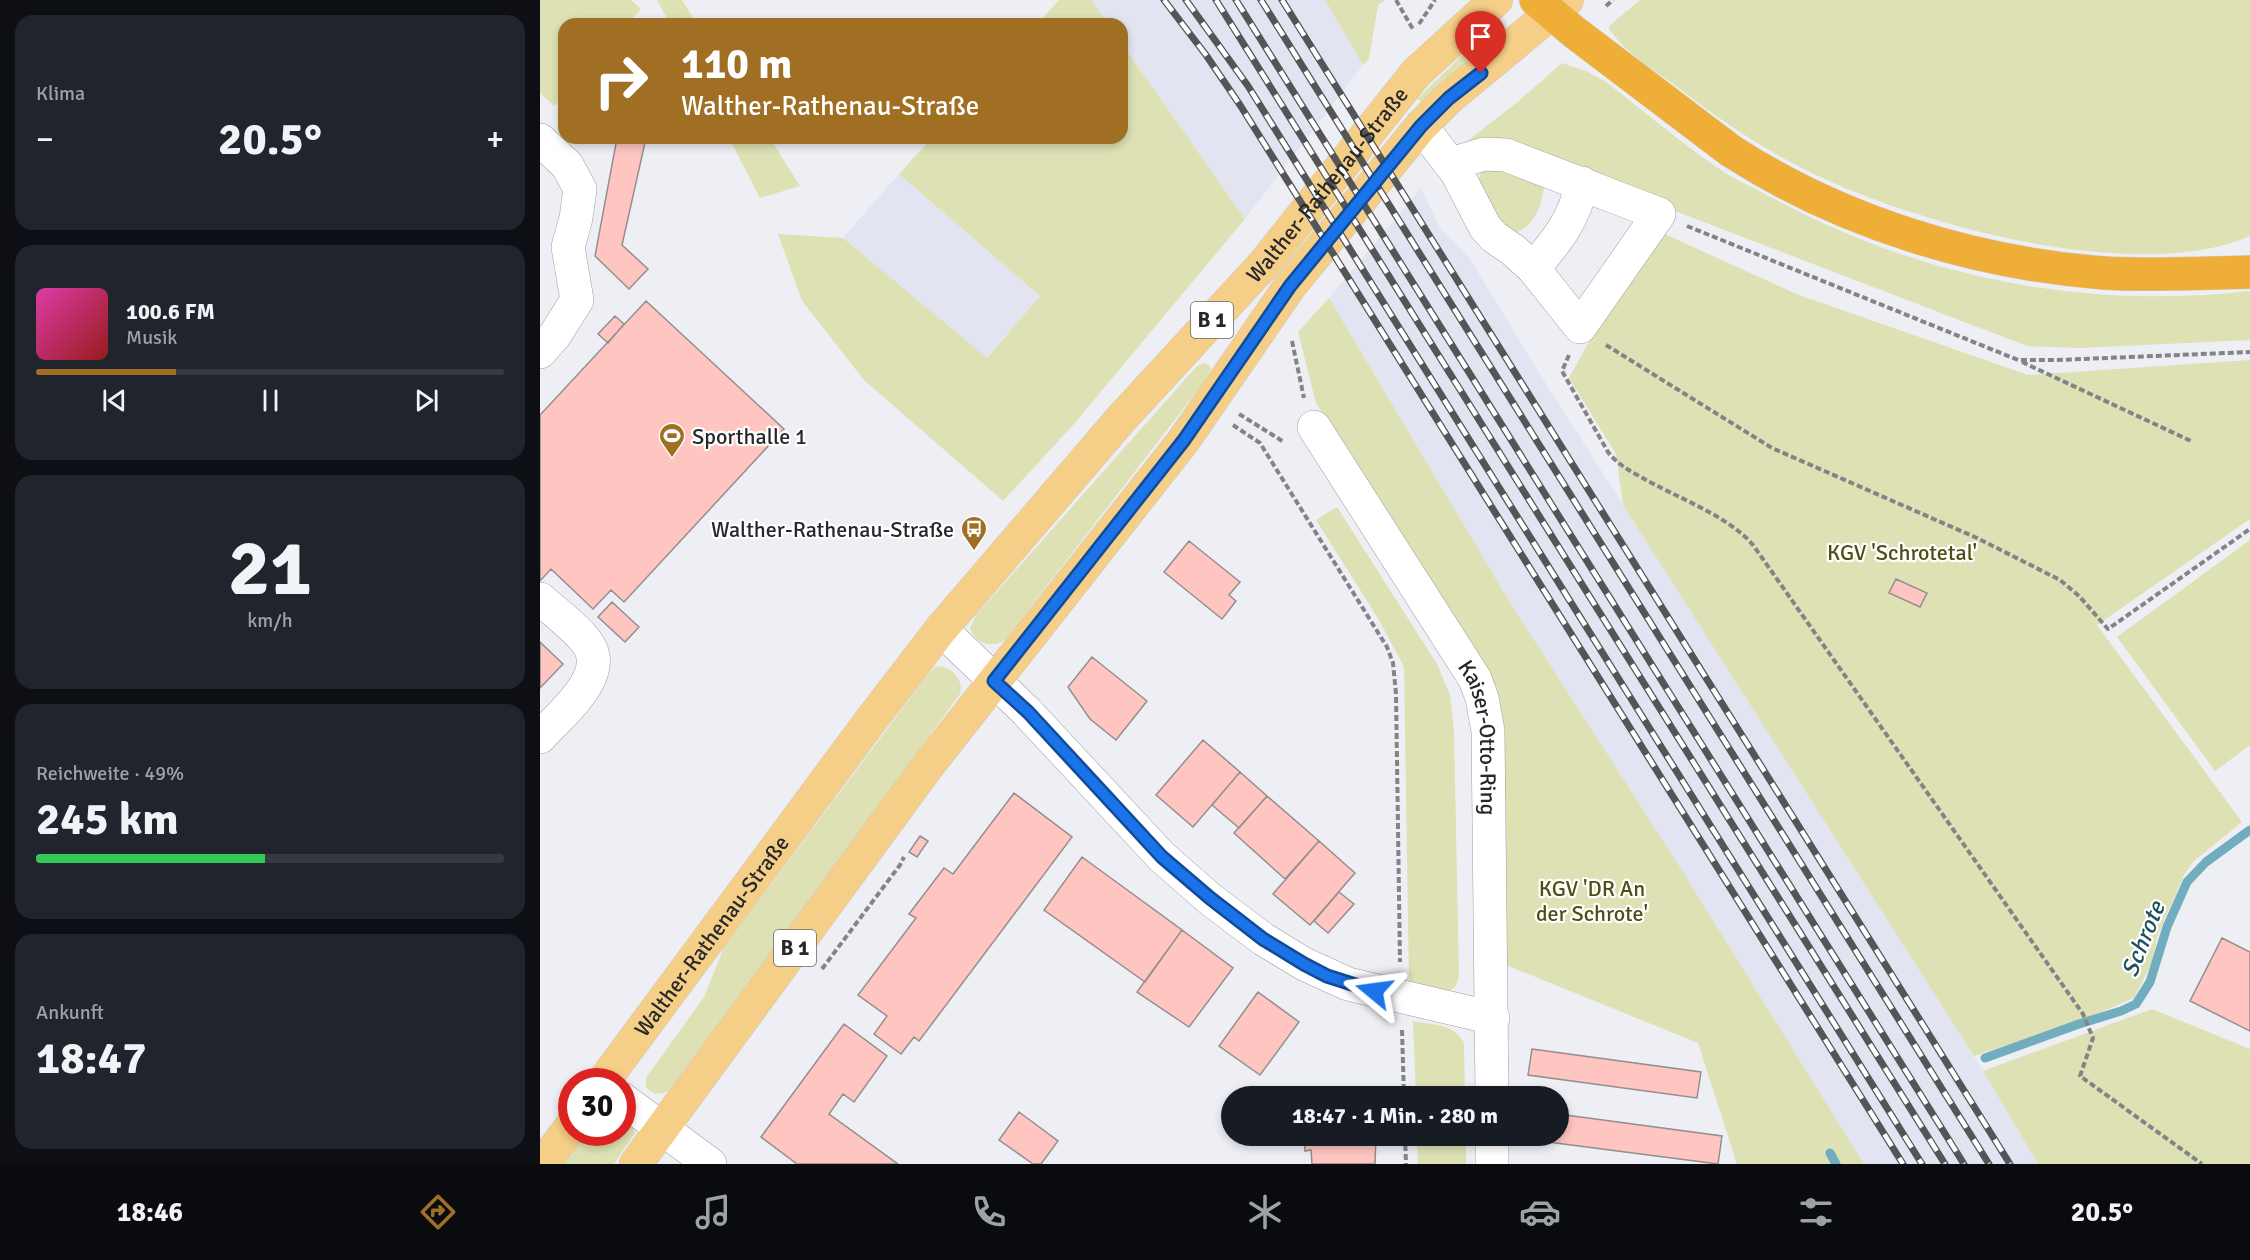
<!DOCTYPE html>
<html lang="de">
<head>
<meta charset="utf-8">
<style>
	body { margin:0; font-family:Signika,sans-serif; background:#20242c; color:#f1f3f6; height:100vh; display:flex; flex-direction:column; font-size:22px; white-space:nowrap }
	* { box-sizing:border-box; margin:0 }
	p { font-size:20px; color:#9ea1a6 }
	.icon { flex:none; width:33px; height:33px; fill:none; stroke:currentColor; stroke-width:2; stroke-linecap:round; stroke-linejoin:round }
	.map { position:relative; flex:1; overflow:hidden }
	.drawer { display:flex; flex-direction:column; gap:15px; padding:15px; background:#0d0f14; width:540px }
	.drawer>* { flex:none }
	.guide { position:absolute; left:18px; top:18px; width:570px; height:126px; border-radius:18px; box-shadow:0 3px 9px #0003; background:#a06f24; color:#fff; overflow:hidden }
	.speed { position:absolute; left:18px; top:1068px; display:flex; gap:12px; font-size:30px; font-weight:700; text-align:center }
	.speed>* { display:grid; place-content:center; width:78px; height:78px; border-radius:50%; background:#171b24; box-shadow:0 3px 9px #0003; line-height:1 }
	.speed .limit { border:9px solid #d22; background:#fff; color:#111 }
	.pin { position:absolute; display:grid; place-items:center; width:51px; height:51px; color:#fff; margin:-62px -26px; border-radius:50% 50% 50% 0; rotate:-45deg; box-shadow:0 0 6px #0007 }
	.pin .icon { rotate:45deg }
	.me { position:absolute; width:66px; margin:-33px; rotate:286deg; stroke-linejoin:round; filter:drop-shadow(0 0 4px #0008) }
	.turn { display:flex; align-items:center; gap:21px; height:126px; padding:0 24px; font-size:27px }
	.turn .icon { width:78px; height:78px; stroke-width:2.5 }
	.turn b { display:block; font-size:42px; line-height:51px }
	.big { font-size:45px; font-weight:700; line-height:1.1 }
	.drawer .widget { flex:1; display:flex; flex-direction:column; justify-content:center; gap:9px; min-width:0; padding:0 21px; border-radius:18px; background:#20242c }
	.drawer .dial { align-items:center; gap:0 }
	.dial b { font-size:78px; line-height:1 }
	.song { display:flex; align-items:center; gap:18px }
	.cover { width:72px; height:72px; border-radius:9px; background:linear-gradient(135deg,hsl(320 70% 55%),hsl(0 70% 35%)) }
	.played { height:6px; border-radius:3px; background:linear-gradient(90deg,#a06f24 30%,#363941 30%) }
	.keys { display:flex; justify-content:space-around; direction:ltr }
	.heat { display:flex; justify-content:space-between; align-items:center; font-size:33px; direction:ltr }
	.charge { height:9px; border-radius:4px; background:linear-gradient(90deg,#34c759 49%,#363941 0) }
	.trip { position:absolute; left:681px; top:1086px; width:348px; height:60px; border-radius:30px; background:#171b24; box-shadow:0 3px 9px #0003; font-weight:700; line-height:60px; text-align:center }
	.dock { display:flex; height:96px; justify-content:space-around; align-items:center; background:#090b0e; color:#9ea1a6 }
	.dock .icon { width:42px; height:42px }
	.dock .selected { color:#a06f24 }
	.dock b { font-size:27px; color:#f1f3f6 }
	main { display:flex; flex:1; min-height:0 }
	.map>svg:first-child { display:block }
</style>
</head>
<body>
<main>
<section class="drawer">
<div class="widget"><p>Klima</p>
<div class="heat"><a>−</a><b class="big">20.5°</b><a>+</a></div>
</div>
<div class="widget">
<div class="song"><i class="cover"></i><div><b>100.6 FM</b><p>Musik</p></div></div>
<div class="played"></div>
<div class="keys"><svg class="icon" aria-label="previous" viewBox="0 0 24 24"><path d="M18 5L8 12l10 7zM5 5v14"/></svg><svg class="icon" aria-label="pause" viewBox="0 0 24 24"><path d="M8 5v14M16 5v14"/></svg><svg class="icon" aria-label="next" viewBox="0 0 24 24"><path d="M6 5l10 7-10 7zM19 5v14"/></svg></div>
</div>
<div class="widget dial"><b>21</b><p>km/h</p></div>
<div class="widget"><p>Reichweite · 49%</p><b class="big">245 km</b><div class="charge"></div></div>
<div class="widget"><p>Ankunft</p><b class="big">18:47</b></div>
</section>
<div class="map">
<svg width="1710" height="1164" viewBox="0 0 1710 1164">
	<rect width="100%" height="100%" fill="#eeeff4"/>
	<path fill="#e2e4f1" d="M551,0h234l38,65 -118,154 -123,-175v-20h-14z
		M359,174l141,122 -54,62 -143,-120z
		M881,188l20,42 27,26 80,131 426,669 64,108h-174l-186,-300 -169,-263 -180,-303z"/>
	<path fill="#dee1b3" d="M0,0h91l10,9 -14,15h-63v71l-10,11 -14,-13z
		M117,0h25l15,24h-27z
		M519,0h32l17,24h-71z
		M785,0h60l-7,5 -9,54 -6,6z
		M1100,0h610v236c-114,50 -341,-13 -448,-68 -44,-22 -83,-49 -122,-79 -24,-18 -56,-36 -72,-62z
		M582,44l123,175 -172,206 -70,76 -139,-121 -62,-79 -24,-67 65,4 144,120 53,-62 -141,-122 33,-36h190z
		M933,45l7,8 -58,49 -5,-3z
		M1022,63l24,8 20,11c38,29 75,61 115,88 16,11 35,19 52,28 147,80 311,112 477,93v49l-169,8 -54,-2 -352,-135 -61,-27 -100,-34 -48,-8 49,-38z
		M189,138h41l30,48 -40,12z
		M950,162l54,23c-1,21 -13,50 -37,48l-29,-51 3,-11z
		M1120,232l139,63 229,80 222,-15v159l-153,106 145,197 -49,40 -8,11 -28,64 -4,23 -19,38 -49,21 -111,37 -351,-551 -7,-51 -47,-76 23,-42z
		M789,298l180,303 169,263 186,300h-127l-39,-121 -197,-80 -3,-255 -42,-84 -140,-221 -18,-71z
		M664,363l5,2 2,4 -11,18 -194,252c-12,11 -32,4 -36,-11l6,-13 221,-249z
		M797,507l100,157 13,31 4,35 5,247 -4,10 -6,4 -40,-9 -5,-315 -25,-47 -63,-100z
		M1710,540v205l-35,26 -98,-134z
		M402,666c12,4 22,15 18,28l-291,396c-9,6 -16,5 -23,-3v-9l58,-81 20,-50 204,-273 7,-7z
		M1612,1009l98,40v115h-212l-55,-93z
		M873,1021c19,4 44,3 51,23l1,52h-49z
		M83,1118l10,8 2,7 -21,31h-50l23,-31 35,-1z
		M877,1136h49v28h-48z"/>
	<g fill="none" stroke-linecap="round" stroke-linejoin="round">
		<path stroke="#70adbe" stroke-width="9" d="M1445,1058l94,-34 42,-13 15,-7 14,-22 17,-55 20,-45 19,-20 44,-32
			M1290,1153l6,11"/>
	</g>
	<path fill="#ffc5c1" stroke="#948e8e" stroke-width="1.5" d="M77,138h29l-24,107 26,24 -19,20 -34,-33z
		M106,301l138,128 -160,173 -13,-12 -18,19 -42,-40 -11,12v-166z
		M75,316l9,8 -16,19 -10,-9z
		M649,541l51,41 -11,13 7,6 -14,18 -58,-47z
		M1356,579l31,14 -7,14 -31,-14z
		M72,602l27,25 -14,15 -27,-25z
		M0,642l23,22 -23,24z
		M552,657l55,44 -31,39 -26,-21 -22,-32z
		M663,740l37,32 -47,55 -37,-32z
		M700,772l27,24 -28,32 -27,-23z
		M474,793l58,44 -153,204 -5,-4 -13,17 -27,-20 13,-18 -29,-21 58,-77 -7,-4 35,-46 9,6z
		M727,796l52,45 -34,38 -51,-46z
		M380,836l8,5 -11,16 -8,-5z
		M779,841l36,32 -45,52 -37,-31z
		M542,857l100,73 -37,52 -101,-72z
		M799,892l15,12 -26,29 -14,-12z
		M642,930l51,38 -44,59 -52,-35z
		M1682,938l28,14v79l-60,-30z
		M718,992l41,30 -39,53 -41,-29z
		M304,1024l43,32 -33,46 -11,-8 -14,20 69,50h-101l-36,-27z
		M992,1049l169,23 -4,26 -169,-23z
		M479,1112l39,29 -17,23h-8l-34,-24z
		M1018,1114l164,22 -4,28 -193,-25v-3h33z
		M764,1136h72l-1,28h-63l-1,-14 -6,1z"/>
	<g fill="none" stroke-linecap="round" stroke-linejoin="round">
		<defs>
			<g id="minor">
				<path d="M881,126l36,47 28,54 9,10 19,13 20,18 47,59 79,-113 -153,-59 -22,-1 -33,10"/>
				<path d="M0,140l27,25 13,24 -4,29 -8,29 9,53 -22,35 -15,17"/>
				<path d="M993,268c24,-26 42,-50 49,-85"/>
				<path id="s1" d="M774,427l161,252 7,19 6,33 4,365"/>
				<path d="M0,599c16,14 36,28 48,45 22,32 -29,72 -48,93"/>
				<path d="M401,629l86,83 135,145 48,42 53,40 41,25 44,20 145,34"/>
				<path d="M82,1099l88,65"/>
				<path d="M952,1164v-28"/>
			</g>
			<g id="major">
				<path id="s2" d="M63,1082l265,-358 73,-95 180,-210 142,-154 153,-192 80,-73"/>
				<path d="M3,1164l29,-39"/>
				<path d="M96,1164l291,-397 257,-327 106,-154 131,-160 28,-28 118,-98"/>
			</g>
			<path id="highway" d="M996,0l38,32 157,119c110,71 243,112 373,122 49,3 98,0 146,-1"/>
		</defs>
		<use href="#minor" stroke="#9d9ea2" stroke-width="34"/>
		<use href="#major" stroke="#cbcbcc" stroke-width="34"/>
		<use href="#highway" stroke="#cbcbcc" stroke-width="34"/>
		<path stroke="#838487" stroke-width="4" stroke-dasharray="6 3" stroke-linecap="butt" d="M856,0l18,31
			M1066,6l7,-6
			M879,24l16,-24
			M1147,226l331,134h39l193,-8
			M752,341l12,57
			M1066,345l166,103 205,90 83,42 19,16 29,33 142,-100
			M1029,355l-7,16 46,81c8,11 20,18 33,25 34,20 88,39 112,68l330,469 10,24 -13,38 122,88
			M1482,362l169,79
			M699,414l45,28
			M693,425l27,18 127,204 6,16 3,31 4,268
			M282,969l78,-104 4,-8
			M862,1030l2,66
			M865,1136l1,28"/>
		<use href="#minor" stroke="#fff" stroke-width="33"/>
		<use href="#major" stroke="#f5ce87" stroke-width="33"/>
		<use href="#highway" stroke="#efae37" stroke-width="33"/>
		<defs>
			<path id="rail" d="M624,0l42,55 34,50 663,1059
				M646,0l62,86 674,1078
				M676,0l729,1164
				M696,0l728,1164
				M721,0l728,1164
				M742,0l728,1164"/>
		</defs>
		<use href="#rail" stroke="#545557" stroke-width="7"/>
		<use href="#rail" stroke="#fff" stroke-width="4.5" stroke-dasharray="14" stroke-linecap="butt"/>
	</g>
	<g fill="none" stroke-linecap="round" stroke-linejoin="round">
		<defs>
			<path id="route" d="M834,991l-47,-15 -23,-12 -41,-25 -53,-41 -48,-41 -134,-145 -34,-31 190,-241 106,-154 131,-160 28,-28 32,-25"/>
		</defs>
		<use href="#route" stroke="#114b97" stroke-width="15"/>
		<use href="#route" stroke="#1a73e8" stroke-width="10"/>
	</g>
	<defs>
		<symbol id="stadium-pin" viewBox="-11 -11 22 30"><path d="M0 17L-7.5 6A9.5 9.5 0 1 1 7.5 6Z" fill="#a06f24" stroke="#fff"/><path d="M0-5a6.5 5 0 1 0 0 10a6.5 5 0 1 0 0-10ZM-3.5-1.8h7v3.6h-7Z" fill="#fff"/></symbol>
		<symbol id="bus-pin" viewBox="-11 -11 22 30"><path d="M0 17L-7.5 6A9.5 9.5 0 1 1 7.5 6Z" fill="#a06f24" stroke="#fff"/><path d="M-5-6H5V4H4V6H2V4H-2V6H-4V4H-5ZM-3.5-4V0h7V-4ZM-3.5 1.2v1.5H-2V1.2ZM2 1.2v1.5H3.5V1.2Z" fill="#fff"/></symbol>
	</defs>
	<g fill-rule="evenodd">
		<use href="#stadium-pin" x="117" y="421" width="30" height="40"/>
		<use href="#bus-pin" x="419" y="514" width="30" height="40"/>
	</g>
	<g text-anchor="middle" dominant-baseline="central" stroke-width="4.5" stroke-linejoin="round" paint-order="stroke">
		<g fill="#fff" stroke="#68686a" stroke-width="1.5">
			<rect x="651" y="302" width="42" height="36" rx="4.5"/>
			<rect x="234" y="930" width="42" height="36" rx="4.5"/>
		</g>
		<g font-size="21" font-weight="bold" fill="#27282a">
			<text x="672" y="320">B 1</text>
			<text x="255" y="948">B 1</text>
		</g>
		<g font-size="22" fill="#27282a" stroke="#fff">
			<text stroke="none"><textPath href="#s2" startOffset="1154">Walther-Rathenau-Straße</textPath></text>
			<text stroke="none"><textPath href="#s1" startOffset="358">Kaiser-Otto-Ring</textPath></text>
			<text stroke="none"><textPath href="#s2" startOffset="182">Walther-Rathenau-Straße</textPath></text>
		</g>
		<g font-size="22" fill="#27282a" stroke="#fff" text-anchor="start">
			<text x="152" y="436">Sporthalle 1</text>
			<text x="414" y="529" text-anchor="end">Walther-Rathenau-Straße</text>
		</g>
		<g font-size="22" fill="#4d4f15" stroke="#fff">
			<text x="1362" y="552">KGV 'Schrotetal'</text>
			<text x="1052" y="888">KGV 'DR An<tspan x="1052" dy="25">der Schrote'</tspan></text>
		</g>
		<g font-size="24" font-style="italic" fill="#1d515e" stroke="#fff">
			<text transform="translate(1603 939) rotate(-68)">Schrote</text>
		</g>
	</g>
</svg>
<div class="speed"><div class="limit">30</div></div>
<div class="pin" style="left:941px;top:73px;background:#d93025"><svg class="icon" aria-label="arrive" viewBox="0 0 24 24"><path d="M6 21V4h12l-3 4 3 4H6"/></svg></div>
<svg class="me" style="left:834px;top:991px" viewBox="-20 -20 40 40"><path d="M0-17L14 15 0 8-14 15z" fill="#1a73e8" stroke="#fff" stroke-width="4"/></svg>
<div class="trip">18:47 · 1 Min. · 280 m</div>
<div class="guide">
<div class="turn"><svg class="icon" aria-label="right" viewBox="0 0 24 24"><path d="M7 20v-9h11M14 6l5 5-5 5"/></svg><div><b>110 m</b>Walther-Rathenau-Straße</div></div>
</div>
</div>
</main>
<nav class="dock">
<b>18:46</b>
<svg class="icon selected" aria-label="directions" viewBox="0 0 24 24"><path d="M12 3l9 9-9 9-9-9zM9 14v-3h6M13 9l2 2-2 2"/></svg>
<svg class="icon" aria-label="music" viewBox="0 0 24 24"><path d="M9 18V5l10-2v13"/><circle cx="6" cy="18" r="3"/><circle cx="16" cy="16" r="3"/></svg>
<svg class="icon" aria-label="phone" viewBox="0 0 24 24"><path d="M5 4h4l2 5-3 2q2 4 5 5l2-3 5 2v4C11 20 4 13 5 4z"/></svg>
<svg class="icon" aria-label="climate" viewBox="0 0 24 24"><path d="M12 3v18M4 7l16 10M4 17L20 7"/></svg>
<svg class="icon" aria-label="car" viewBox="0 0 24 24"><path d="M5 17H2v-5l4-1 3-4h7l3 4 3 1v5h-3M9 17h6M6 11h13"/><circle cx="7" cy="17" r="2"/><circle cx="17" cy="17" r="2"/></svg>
<svg class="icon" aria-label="filters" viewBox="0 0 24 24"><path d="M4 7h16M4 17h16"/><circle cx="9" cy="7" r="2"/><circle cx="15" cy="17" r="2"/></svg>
<b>20.5°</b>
</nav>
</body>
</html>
